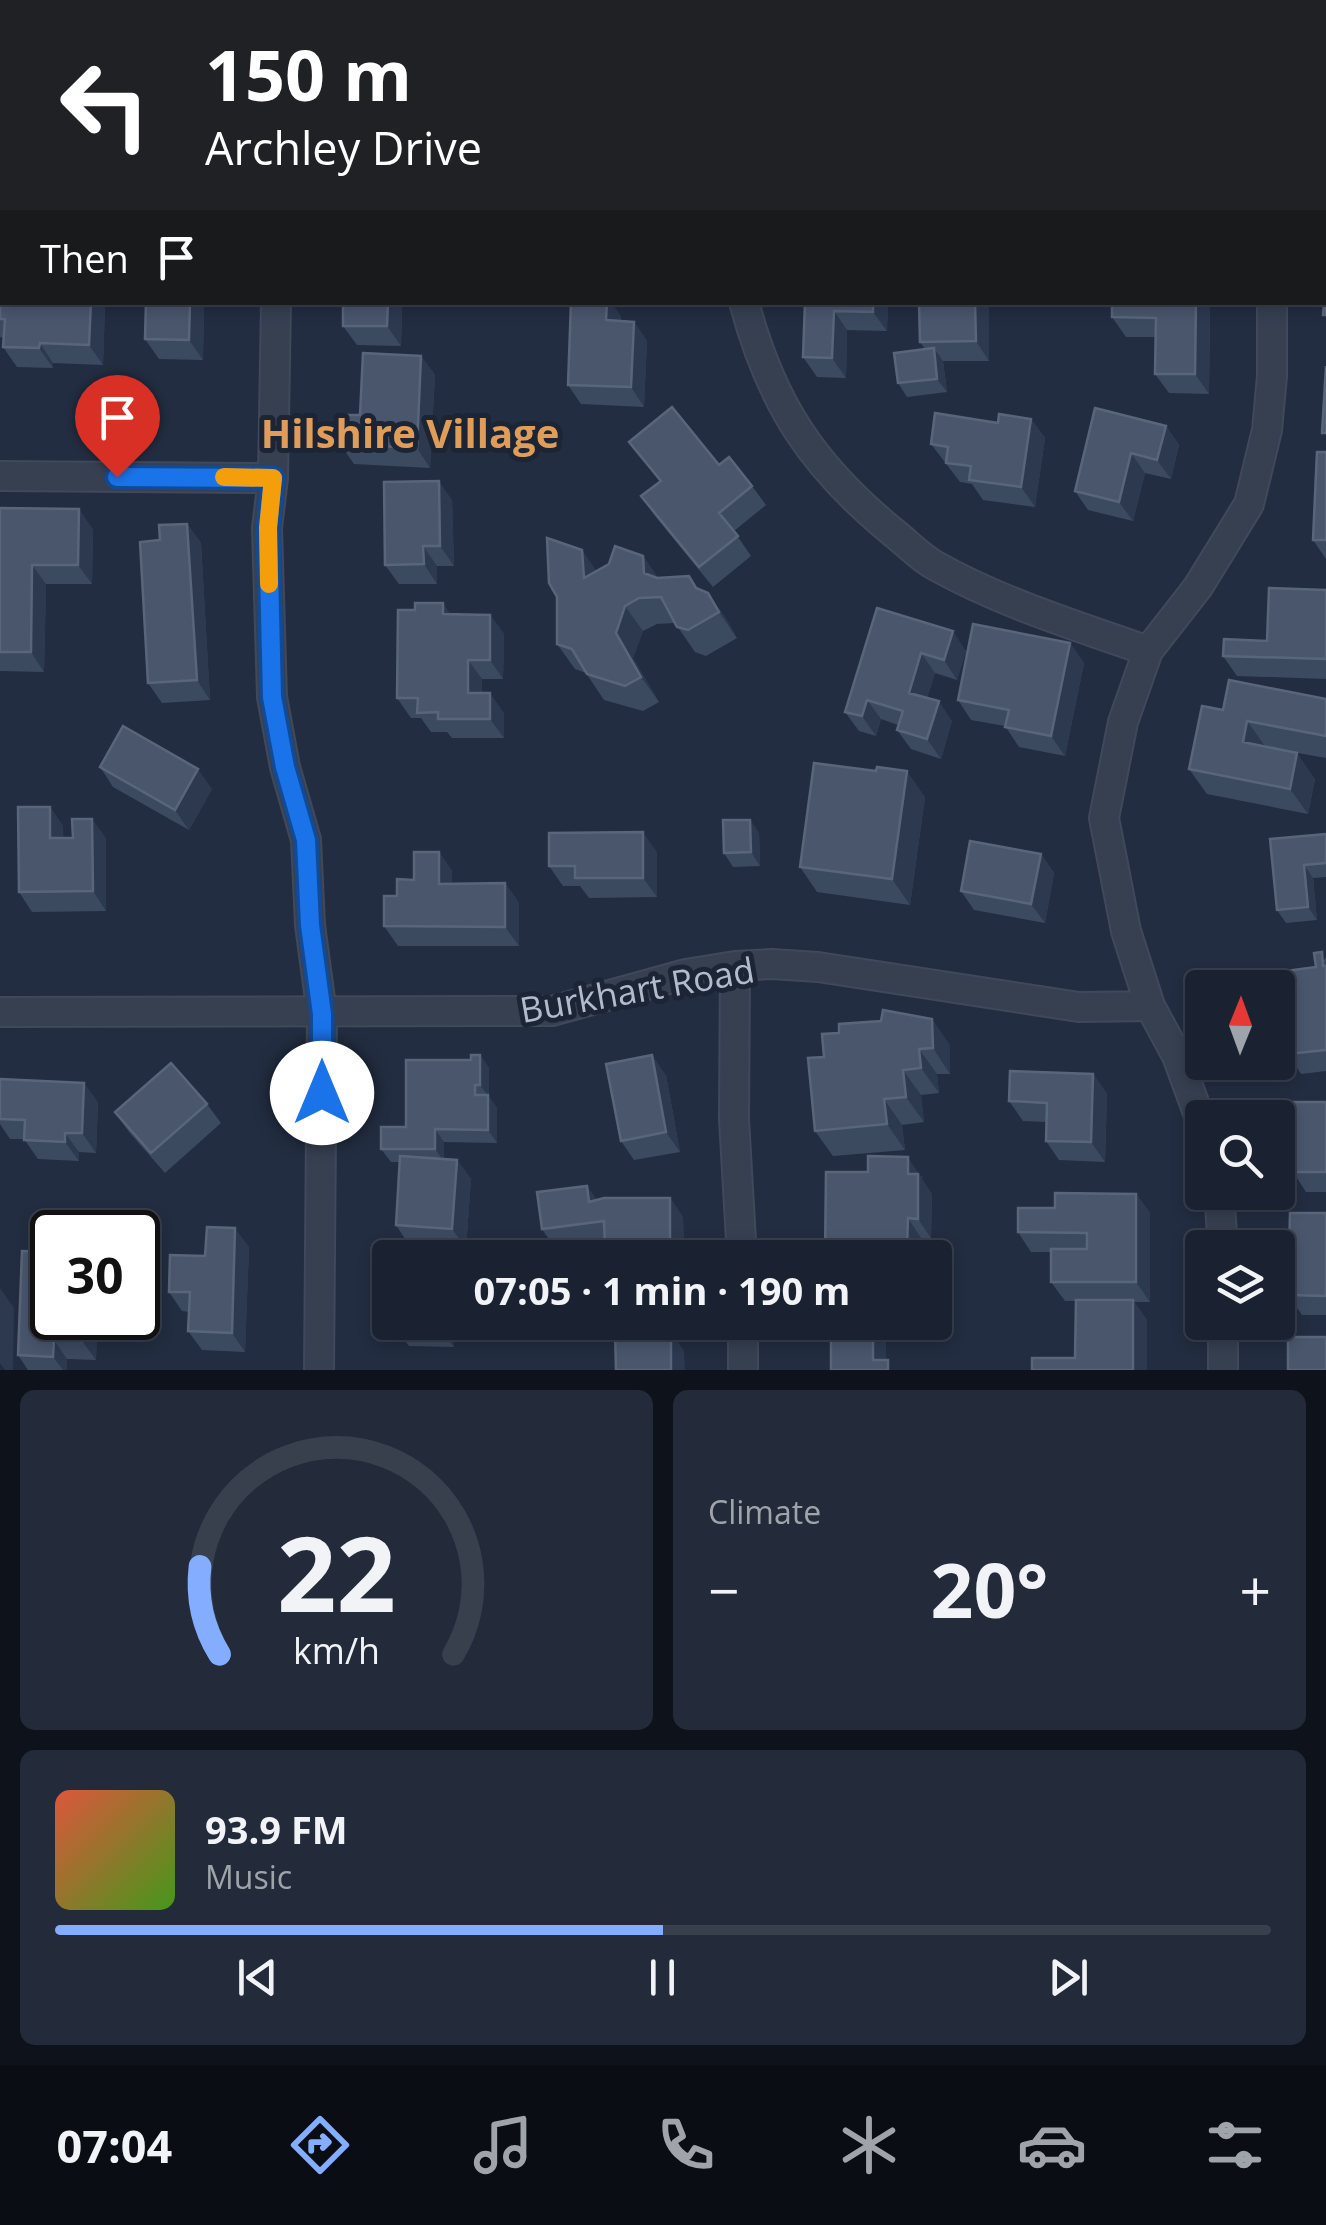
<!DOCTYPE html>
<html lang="en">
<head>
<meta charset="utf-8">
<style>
	body { margin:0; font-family:"Open Sans",sans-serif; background:#232a39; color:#f1f3f6; height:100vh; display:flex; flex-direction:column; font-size:38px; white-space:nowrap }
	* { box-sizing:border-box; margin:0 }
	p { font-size:32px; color:#9fa4ab }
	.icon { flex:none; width:55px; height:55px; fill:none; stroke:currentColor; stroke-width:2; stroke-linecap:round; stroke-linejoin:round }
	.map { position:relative; height:1370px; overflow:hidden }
	.details { display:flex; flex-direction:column; gap:20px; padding:20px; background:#0e131b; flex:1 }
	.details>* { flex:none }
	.banner { position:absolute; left:0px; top:0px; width:1328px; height:305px; box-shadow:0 5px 15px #0003,0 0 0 2px #383f4d; background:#202124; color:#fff; overflow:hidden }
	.needle { width:65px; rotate:1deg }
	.buttons { position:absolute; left:1185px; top:970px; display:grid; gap:20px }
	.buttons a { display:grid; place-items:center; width:110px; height:110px; border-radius:10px; background:#1a2231; box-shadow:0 5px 15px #0003,0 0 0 2px #383f4d; font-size:50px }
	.speed { position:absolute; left:30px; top:1210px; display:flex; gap:20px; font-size:50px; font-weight:700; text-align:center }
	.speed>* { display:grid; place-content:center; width:130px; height:130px; border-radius:50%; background:#1a2231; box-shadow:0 5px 15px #0003,0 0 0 2px #383f4d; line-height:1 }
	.speed .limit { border:5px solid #111; border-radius:15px; background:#fff; color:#111 }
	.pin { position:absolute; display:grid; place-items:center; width:85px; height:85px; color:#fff; margin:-102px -42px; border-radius:50% 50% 50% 0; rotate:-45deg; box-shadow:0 0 10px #0007 }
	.pin .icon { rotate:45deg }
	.me { position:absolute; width:110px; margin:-55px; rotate:0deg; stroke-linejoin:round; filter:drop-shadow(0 0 8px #0008) }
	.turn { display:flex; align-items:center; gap:35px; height:210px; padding:0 40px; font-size:45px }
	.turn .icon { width:130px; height:130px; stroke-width:2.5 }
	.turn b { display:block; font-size:70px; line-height:85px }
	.then { display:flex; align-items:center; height:95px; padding:0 40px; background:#0003; gap:20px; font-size:38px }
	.big { font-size:75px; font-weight:700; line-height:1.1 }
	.details .tile { flex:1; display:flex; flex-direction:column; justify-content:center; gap:15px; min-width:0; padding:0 35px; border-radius:15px; background:#232a39 }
	.details .dial { align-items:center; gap:0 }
	.dial svg { height:260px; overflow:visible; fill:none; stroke:#383f4d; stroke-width:7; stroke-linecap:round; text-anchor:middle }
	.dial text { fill:#f1f3f6; stroke:none }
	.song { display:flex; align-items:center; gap:30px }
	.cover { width:120px; height:120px; border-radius:15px; background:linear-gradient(135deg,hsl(10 70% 55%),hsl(100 70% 35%)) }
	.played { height:10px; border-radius:5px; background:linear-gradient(90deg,#84acff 50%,#383f4d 50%) }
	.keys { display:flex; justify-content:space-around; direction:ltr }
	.heat { display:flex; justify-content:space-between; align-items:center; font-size:55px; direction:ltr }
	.details .tiles { flex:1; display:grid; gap:20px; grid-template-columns:1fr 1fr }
	.tile:last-child { grid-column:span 2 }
	.trip { position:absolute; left:372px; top:1240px; width:580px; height:100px; border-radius:10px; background:#1a2231; box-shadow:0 5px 15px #0003,0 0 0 2px #383f4d; font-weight:700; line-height:100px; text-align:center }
	.tabs { display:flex; height:160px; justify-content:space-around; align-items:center; background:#0a0e14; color:#9fa4ab }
	.tabs .icon { width:70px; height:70px }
	.tabs .selected { color:#84acff }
	.tabs b { font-size:45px; color:#f1f3f6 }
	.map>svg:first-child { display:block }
</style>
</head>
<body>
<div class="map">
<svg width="1326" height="1370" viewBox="0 0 1326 1370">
	<rect width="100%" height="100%" fill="#222d41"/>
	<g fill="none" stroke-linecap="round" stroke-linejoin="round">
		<defs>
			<path id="street" d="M241,0l1,2
				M730,2v-2
				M1275,2v-2
				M276,302l-3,176 -6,50 5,169 13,70 21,73 4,85 12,89 -3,356
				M744,302c27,102 69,165 150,231 14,11 27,25 42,33 66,37 141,60 212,85
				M0,476l273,2
				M735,966l-1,153 8,139
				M0,1012l552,-1 134,-37 49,-8 37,-2 46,3 261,40 71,-1
				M1202,1124l-25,-68 -27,-50 -24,-75 -22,-113 19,-96 25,-71 50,-64 51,-83 18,-74 5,-54v-74
				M1219,1192l4,56
				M743,1322v48
				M1223,1370v-48"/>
		</defs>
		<use href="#street" stroke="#40495a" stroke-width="32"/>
		<use href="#street" stroke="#364051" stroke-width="28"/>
	</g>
	<path fill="#3c4a60" d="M776,0h36v2h-34z
		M894,0h92v2h-30z
		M1003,0h95l-1,2z
		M0,269l2,33 103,3 -2,60 -50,-2v5l-36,-1 -14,-20 1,-9 -4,-1z
		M204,302l-1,58 -44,-1 -14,-20z
		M343,302h59l-1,44 -44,-1 -14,-19z
		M805,302h83l-1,29 -40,-1 -1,48 -29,-1 -14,-20z
		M989,302v59h-46l4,31 -40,5 -9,-14 27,-34 -5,-7z
		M1112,302h98l-1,92 -40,-1 -14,-19 1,-37h-30l-14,-20z
		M621,316v5l13,1 13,19 -3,66 -63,-3 -13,-19z
		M421,356l14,19 -5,93 -76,-4 -14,-20z
		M1031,419l14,19 -10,69 -52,-7 -11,-16 -12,-2 -29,-38 67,-21z
		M1166,426l13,19 -8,34 -26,-6 -12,48 -45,-11 -13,-19z
		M629,442l90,23 33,21 14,19 -32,26 17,25 -38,31 -58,-71 -14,-20 19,-14z
		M1326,452v107l-13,-19z
		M452,500l2,66h-17v18h-38l-14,-19z
		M0,508l93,21 -1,55h-46l-2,88 -44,-1z
		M187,524l14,19 9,157 -48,3 -14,-20 12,-143z
		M643,556l15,22 31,-2 9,13 10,4 29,45 -31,18 -11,-4 -20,-29 -18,1 -14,7 -10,27 26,44 -16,9 -39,-11 -18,-27 -11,-4 -18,-25 40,-74z
		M1326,590v89l-89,-3 -14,-20 44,-15z
		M877,608l89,43 -9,29 -22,-7 -8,25 25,23 -11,38 -30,-10 -14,-19 1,-5 -17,-6 -5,17 -17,-5 -14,-19z
		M451,615h39l14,19 -1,45h-21v14l22,20v25h-52l-5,-6h-16l-10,-14h-10l-14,-20z
		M1070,643l14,20 -19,93 -46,-9 -14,-21 -34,-6 -13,-20z
		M1326,699v59l-61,-11 50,32 -7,35 -101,-20 -18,-25 34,-59z
		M100,767l112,22 -23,41 -76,-43z
		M876,771l49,26 -15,108 -93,-13 -17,-25z
		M50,807l13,19v12h43v73l-74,1 -13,-20z
		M750,820l9,13 1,33 -27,1 -9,-14z
		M1326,834v43l-13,1 4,42 -31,3 -9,-13 -7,-71z
		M439,852l13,19v13l53,-1 14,20v43h-121l-14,-20 13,-30z
		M657,852v45l-68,1 -9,-12h-17l-14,-20z
		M1041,854l13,19 -9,50 -71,-13 -13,-19z
		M1326,958v113l-25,3 -13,-20 28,-87z
		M950,1045v29h-13l2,19 -18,2 3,27 -22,3 3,25 -72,6 -18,-25 -7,-73z
		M480,1055l9,13v29l8,11v35l-53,-1v17l13,1 14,19 -5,69 -57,-3 -13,-20 4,-63h-9l-10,-13 25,-22 65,-67z
		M1093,1074l14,20 -2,68 -46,-2 -13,-19v-19l-23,-1 -14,-20z
		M666,1075l14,77 -46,8 -13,-19z
		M98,1102l-2,51 -17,-1v9l-41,-2 -14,-20h-14l-10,-15v-5z
		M1326,1102v90h-20l-13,-20z
		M207,1104l14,19 -56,50 -36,-41 -14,-20z
		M922,1176v4l10,14 -1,44h-10v20h-96z
		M1136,1194l14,19v89h-16l13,18v50h-115l43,-12 1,-57h-11l-14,-19v-30h-20l-13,-20z
		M670,1198l13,19 1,41h-71l-8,-12v-4l-50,6 -13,-19 55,-29z
		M1326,1213v102h-24l-14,-20z
		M249,1247l-4,105 -43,-2 -14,-19 1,-19 -7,-1 -13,-19 36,-36z
		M52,1318l45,10 -1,32 -29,-1v11h-39l-10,-15z
		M454,1322v25l-45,-1 -10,-13z"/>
	<path fill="#2c394f" d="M638,0h14v2h-14z
		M1200,0h14v2h-14z
		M91,302h13l1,3 -2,60 -14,-20z
		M190,302h14l-1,58 -14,-20z
		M388,302h14l-1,44 -14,-20z
		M607,302h4l10,14 -1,24 -14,-20z
		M873,302h15l-1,29 -14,-19z
		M975,302h14v59l-13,-20z
		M1196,302h14l-1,92 -14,-20z
		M834,311l13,19 -1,48 -14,-20z
		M634,322l13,19 -3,66 -13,-20z
		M40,343l13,20v5l-14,-20z
		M934,348l9,13 4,31 -10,-13z
		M421,356l14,19 -5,93 -13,-20z
		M1031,419l14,19 -10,69 -14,-20z
		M1166,426l13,19 -8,34 -14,-19z
		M1131,453l14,20 -12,48 -14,-19z
		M439,481l13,19 2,66 -14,-20z
		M79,509l14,20 -1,55 -14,-19z
		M187,524l14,19 9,157 -13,-20z
		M423,546l14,20v18l-13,-20z
		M582,550l18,26 -16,2z
		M643,556l18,26 -17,-9z
		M32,565l14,19 -2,88 -13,-20z
		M708,593l18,25 11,20 -18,-26z
		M443,603l13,19 -13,-8z
		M625,606l18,25 -10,27 26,44 -18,-25 -25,-44z
		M490,615l14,19 -1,45 -13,-19z
		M953,631l13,20 -9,29 -13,-20z
		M1070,643l14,20 -19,93 -14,-20z
		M921,653l14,20 -12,39 -14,-19z
		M468,660l14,19v33l-14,-19z
		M490,693l14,20v25l-14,-19z
		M867,700l14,19 -5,17 -14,-20z
		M939,701l13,20 -11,38 -14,-20z
		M1247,721l18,25 -22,-4z
		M1297,753l18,26 -7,35 -18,-25z
		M198,769l14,20 -23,41 -14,-20z
		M907,771l18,26 -15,108 -18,-26z
		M50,807l13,19 1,31 -14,-19z
		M92,819l14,19v73l-13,-20z
		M750,820l9,13 1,33 -9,-14z
		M643,832l14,20v45l-14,-19z
		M439,852l13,19v32l-13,-19z
		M1041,854l13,19 -9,50 -14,-19z
		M1304,865l9,13 4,42 -9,-13z
		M505,883l14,20v43l-14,-19z
		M932,1019l18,26v29l-17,-26z
		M919,1049l18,25 2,19 -18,-25z
		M480,1055l9,13v29l8,11v35l-9,-13v-34l-8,-11z
		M652,1055l14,20 14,77 -14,-20z
		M903,1070l18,25 3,27 -18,-25z
		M1093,1074l14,20 -2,68 -14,-20z
		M84,1083l14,19 -2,51 -14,-20z
		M884,1099l18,26 3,25 -18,-26z
		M435,1129l9,13v20l-9,-13z
		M65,1133l14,19v9l-14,-19z
		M908,1157l24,37 -1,44 -13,-19 -10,-45z
		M457,1160l14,19 -5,69 -14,-19z
		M587,1186l14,19 -12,-3z
		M1136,1194l14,19v89l-14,-20z
		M670,1198l13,19 1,41h-14z
		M908,1218l13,20v20h-7l-7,-10z
		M235,1228l14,19 -4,105 -13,-19z
		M0,1288l14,20 -1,62h-8l-5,-7z
		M1133,1300l14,20v50h-14z
		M83,1318h7l7,10 -1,32 -14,-19z
		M445,1322h9v25l-10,-13z
		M873,1322h13v48l-13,-10z
		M671,1331l13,20 1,19h-14z
		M54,1340l13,19v11h-4l-10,-13z"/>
	<path fill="#49566c" stroke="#59667a" stroke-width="2.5" d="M59,0h81l1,2h-88z
		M366,0h71v2h-71z
		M550,0h88v2h-88z
		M1166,0h34v2h-34z
		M1325,125h1v33h-1z
		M1326,248v67h-3l1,-13h1z
		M0,269h2v33h89l-2,43 -49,-2 -1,5 -36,-1 2,-28h-5z
		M146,302h44l-1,38 -44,-1z
		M343,302h45l-1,24h-44z
		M571,302h36l-1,18 28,2 -3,65 -63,-2z
		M805,302h68v10l-39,-1 -2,47 -29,-1z
		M919,302h56l1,39 -56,1z
		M1112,302h84l-1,72h-40l1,-56 -44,-1z
		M934,348l3,31 -39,4 -4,-30z
		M363,353l58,3 -4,92 -77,-4 1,-29h19z
		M1326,366v67h-4z
		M672,407l47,58 10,-8 23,29 -33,27 19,23 -39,31 -58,-71 20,-15 -32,-39z
		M1095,408l71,18 -9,34 -26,-7 -12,49 -44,-11z
		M935,413l63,10 1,-9 32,5 -10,68 -52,-7 2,-14 -25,-3 2,-16 -17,-3z
		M1317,452h9v88h-13z
		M439,481l1,65h-17l1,18 -39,1 -1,-83z
		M0,508l79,1 -1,56h-46l-1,87h-31z
		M187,524l10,156 -49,3 -8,-141 20,-2 -1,-15z
		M547,538l35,12 2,28 25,-14 6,-18 28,10 1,17 13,5 32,-2 7,12 12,5 11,19 -31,18 -11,-3 -16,-30 -22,1 -14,8 -9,27 25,44 -16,9 -38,-12 -15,-25 -15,-5v-47l-8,-14z
		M1269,588l57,2v69l-103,-3 1,-17 43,2z
		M415,603h28v11l47,1v45h-22v33h22v26h-52v-7l-21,1 1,-15h-21l1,-88h17z
		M877,608l76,23 -9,29 -23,-7 -12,40 30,8 -12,38 -30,-9 6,-19 -36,-11 -5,16 -17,-4z
		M973,624l97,19 -19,93 -46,-9 4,-17 -51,-10z
		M1229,680l97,19v37l-79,-15 -4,21 54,11 -7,36 -101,-20 13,-63 21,4z
		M123,726l75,43 -23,41 -75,-43z
		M814,763l62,8 1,-4 30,4 -15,108 -92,-12z
		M18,807h32v31h23l-1,-19h20l1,72 -74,1z
		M723,820h27l1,32 -27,1z
		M643,832v46h-68v-12h-26v-33z
		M1326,834v29l-22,2 4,42 -31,3 -7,-71z
		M970,841l71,13 -10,50 -70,-13z
		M414,852h25v32l66,-1v44l-121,-1v-30h13v-17l17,1z
		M1322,952l1,14h3v84l-38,4 -10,-82 38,-5 -2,-14z
		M883,1010l49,9 1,29 -14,1 2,19 -18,2 3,27 -22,2 3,25 -72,7 -7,-73 16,-1 -2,-23 17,-1v-9l42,-3z
		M471,1055h9v30h-5v10h13v35l-53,-1v20h-54v-22h25v-67h65z
		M652,1055l14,77 -45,9 -15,-77z
		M171,1063l36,41 -56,49 -36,-41z
		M1010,1071l83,3 -2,68 -45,-1 1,-38 -38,-2z
		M0,1079l84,4 -2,50h-17v9l-41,-2 1,-20 -25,-1z
		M1293,1102h33v70h-33z
		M400,1156l57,4 -5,69 -56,-4z
		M868,1156l40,1v17h10v45l-10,-1 -1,30 -18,-1 -1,11h-63l1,-86h42z
		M587,1186l2,16 15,-4h66v60h-50v-12h-15l-1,-25 -62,8 -5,-37z
		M1055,1193l81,1v88h-85v-33h36v-16l-69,-1v-24h37z
		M1290,1213h36v83l-38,-1z
		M207,1227l28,1 -3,105 -44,-2 2,-39h-21l1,-37 35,1z
		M22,1251l30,1v66h31l-1,23 -28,-1 -1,17 -35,-2z
		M1076,1300h57v70h-101v-12h43z
		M400,1322h45l-1,12 -45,-1z
		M831,1322h42v38h15v10h-57z
		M615,1331h56v39h-55z
		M1288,1337h38v33h-38z"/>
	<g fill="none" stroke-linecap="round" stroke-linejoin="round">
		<defs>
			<path id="route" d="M117,477l156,1 -5,50 4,169 13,70 21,73 4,85 12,89v79"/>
		</defs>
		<use href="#route" stroke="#114b97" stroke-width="25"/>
		<use href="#route" stroke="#1a73e8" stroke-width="18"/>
		<path stroke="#f59e0b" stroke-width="18" d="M224,477l49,1 -5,50 1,56"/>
	</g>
	<g text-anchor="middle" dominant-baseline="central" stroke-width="10" stroke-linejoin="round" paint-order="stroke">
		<g font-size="35" fill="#b3bbcb" stroke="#1b2536">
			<text transform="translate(637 989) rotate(-10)">Burkhart Road</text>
		</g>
		<g font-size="40" font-weight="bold" fill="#e09c59" stroke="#1b2536">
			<text x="410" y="432">Hilshire Village</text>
		</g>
	</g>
</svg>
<div class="buttons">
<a><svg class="needle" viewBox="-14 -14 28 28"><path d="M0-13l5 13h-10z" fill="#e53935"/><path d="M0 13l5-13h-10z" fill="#9fa4ab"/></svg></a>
<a><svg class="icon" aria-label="search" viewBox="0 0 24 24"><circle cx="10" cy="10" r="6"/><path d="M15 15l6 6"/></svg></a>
<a><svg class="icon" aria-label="layers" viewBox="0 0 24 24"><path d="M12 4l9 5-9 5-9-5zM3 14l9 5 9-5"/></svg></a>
</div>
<div class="speed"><div class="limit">30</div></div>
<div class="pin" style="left:117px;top:477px;background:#d93025"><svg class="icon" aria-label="arrive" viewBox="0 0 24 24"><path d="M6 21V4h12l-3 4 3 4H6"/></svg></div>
<svg class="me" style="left:322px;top:1093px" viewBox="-20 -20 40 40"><circle r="19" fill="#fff"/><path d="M0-13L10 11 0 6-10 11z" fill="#1a73e8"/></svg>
<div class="trip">07:05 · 1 min · 190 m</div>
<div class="banner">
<div class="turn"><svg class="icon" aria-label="left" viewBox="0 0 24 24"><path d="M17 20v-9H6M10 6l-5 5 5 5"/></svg><div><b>150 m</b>Archley Drive</div></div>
<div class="then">Then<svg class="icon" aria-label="arrive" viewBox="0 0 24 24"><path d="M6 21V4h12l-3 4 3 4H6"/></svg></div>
</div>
</div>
<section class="details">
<div class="tiles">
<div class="tile dial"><svg viewBox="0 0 100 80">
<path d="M14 69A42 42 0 1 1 86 69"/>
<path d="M14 69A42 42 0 0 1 8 42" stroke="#84acff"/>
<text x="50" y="56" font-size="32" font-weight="700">22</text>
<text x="50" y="72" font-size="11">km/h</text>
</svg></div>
<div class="tile"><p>Climate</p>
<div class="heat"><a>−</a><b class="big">20°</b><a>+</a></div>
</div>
<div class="tile">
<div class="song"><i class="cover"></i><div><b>93.9 FM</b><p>Music</p></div></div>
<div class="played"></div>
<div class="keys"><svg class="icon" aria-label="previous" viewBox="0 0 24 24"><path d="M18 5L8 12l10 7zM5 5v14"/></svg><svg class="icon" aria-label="pause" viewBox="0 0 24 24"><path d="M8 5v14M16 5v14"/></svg><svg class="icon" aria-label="next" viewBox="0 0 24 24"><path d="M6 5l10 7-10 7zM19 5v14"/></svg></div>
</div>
</div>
</section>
<nav class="tabs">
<b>07:04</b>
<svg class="icon selected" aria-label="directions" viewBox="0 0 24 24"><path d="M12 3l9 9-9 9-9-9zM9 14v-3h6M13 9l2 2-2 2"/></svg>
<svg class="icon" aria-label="music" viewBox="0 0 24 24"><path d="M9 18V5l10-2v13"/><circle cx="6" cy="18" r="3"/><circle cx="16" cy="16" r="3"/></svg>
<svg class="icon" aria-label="phone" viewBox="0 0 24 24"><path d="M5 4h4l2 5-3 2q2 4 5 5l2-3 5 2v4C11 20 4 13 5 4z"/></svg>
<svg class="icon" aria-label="climate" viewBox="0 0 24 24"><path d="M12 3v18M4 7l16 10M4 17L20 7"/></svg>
<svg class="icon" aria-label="car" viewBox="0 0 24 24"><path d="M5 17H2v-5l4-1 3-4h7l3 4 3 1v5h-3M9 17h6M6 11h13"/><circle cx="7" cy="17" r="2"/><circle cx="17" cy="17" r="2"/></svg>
<svg class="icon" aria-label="filters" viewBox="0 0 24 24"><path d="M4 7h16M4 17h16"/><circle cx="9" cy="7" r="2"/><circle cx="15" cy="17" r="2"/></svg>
</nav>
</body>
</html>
